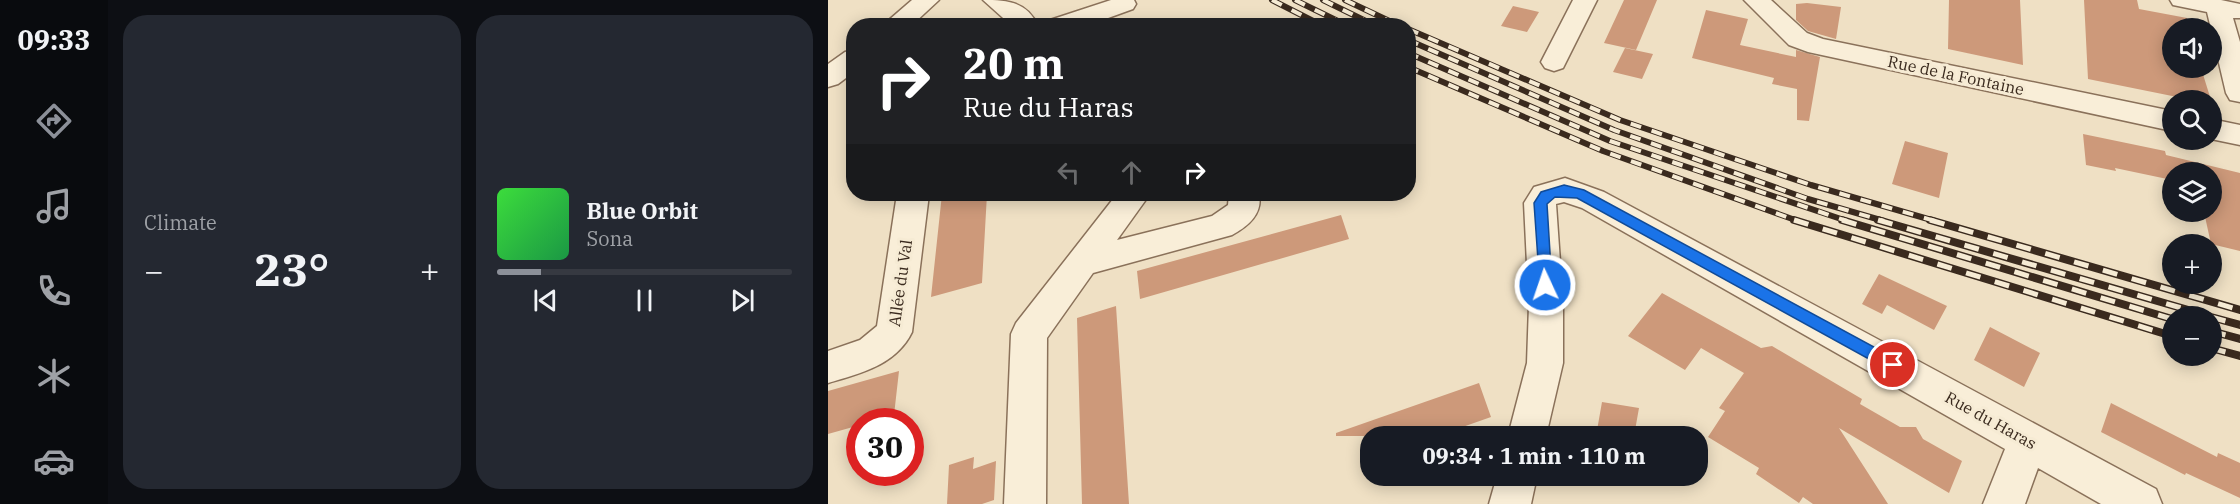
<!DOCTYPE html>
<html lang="en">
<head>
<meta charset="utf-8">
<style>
	body { margin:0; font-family:"IBM Plex Serif",serif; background:#242831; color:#f1f3f6; height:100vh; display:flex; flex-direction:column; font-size:22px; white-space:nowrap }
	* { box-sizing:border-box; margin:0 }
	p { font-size:20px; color:#9ea1a6 }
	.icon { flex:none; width:33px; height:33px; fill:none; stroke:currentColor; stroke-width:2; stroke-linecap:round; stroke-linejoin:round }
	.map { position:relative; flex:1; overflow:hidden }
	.sheet { display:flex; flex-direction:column; gap:15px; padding:15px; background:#0d0f14; width:720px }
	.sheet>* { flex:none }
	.top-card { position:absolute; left:18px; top:18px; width:570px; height:183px; border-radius:24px; box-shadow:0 3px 15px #0003; background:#202124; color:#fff; overflow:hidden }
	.controls { position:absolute; left:1334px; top:18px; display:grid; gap:12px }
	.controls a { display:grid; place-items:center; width:60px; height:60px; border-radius:50%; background:#171b24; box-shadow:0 3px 15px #0003; font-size:30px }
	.speed { position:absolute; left:18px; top:408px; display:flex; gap:12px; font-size:30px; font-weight:700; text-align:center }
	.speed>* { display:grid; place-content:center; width:78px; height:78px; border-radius:50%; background:#171b24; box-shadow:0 3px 15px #0003; line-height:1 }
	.speed .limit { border:9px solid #d22; background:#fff; color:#111 }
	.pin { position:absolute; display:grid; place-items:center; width:51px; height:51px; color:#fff; margin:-26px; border:3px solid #fff; border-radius:50%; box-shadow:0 2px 6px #0007 }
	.me { position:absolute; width:66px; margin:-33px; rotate:357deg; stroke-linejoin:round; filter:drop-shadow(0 0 4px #0008) }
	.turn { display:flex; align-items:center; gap:21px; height:126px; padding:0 18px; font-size:27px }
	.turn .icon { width:78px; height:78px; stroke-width:2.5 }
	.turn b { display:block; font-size:42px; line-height:51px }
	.lanes { display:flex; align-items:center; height:57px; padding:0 18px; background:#0003; justify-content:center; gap:30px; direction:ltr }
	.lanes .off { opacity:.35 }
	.big { font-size:45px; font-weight:700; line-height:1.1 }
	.sheet .tile { flex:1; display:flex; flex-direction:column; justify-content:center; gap:9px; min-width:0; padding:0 21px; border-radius:24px; background:#242831 }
	.song { display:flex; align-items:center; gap:18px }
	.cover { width:72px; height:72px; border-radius:9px; background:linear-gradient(135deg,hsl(120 70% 55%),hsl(140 70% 35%)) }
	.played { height:6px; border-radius:3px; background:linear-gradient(90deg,#8c9099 15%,#363941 15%) }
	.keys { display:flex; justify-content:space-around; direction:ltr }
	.heat { display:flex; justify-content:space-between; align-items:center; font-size:33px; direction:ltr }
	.sheet .tiles { flex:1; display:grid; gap:15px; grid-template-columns:repeat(2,1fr) }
	.trip { position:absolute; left:532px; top:426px; width:348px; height:60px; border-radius:24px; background:#171b24; box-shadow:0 3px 15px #0003; font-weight:700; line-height:60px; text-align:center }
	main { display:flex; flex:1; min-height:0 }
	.tabs { display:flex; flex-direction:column; width:108px; justify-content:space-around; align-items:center; background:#090b0e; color:#9ea1a6 }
	.tabs .icon { width:42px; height:42px }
	.tabs .on { color:#8c9099 }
	.tabs b { font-size:27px; color:#f1f3f6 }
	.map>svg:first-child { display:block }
</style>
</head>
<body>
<main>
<nav class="tabs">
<b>09:33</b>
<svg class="icon on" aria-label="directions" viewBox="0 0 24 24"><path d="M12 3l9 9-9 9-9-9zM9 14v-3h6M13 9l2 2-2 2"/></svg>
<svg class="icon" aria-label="music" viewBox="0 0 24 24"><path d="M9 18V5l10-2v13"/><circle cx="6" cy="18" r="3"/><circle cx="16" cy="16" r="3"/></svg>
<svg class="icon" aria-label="phone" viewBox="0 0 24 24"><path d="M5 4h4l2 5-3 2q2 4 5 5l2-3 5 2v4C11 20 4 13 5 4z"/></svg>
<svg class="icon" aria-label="climate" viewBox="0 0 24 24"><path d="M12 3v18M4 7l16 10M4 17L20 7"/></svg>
<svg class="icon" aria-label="car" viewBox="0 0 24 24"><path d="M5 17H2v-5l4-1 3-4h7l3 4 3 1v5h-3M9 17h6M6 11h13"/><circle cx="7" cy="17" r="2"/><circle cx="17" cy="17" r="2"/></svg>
</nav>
<section class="sheet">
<div class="tiles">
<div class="tile"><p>Climate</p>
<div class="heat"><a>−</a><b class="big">23°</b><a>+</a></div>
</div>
<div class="tile">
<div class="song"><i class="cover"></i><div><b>Blue Orbit</b><p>Sona</p></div></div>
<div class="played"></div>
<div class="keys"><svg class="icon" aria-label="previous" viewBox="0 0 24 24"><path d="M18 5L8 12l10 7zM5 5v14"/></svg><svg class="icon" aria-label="pause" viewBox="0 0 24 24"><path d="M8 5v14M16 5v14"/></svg><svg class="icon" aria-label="next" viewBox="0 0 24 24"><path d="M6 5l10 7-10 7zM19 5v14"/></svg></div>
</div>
</div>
</section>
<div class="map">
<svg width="1412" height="504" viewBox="0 0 1412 504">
	<rect width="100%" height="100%" fill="#efe0c4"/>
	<path fill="#cd997a" d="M796,0h33l-21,50 -32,-7z
		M1121,0h71l3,65 -75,-16z
		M1256,0h53l2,9 48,9 3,10h-18v40h29l10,32h-19l-104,-21z
		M979,3l34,4 -5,32 -28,-8 -12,-11v-16z
		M685,6l26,6 -12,20 -26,-6z
		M878,10l42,9 -8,26 56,12v-7l24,7 -11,64 -12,-1v-31l-25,-5 2,-6 -82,-20z
		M797,48l28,6 -11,25 -29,-7z
		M1255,134l82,17 1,4 74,18v78l-29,-7 -7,-32h7v-40h-39v8l-57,-12 1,3 -30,-6z
		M1077,141l43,12 -9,45 -47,-14z
		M114,194h45l-5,89 -51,14z
		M513,215l8,24 -209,60 -3,-28z
		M1051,274l68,32 -13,24 -47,-25 -5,9 -20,-10z
		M834,293l99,55 11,-2 90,53 -2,5 40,23h16l7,12 39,22 -13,32 -110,-65 49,76h-75l-10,-7 -4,6 -43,-29 3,-6 -51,-31 17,-26 -6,-3 25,-35 -43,-25 -16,22 -57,-34z
		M288,306l13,198h-47l-5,-186z
		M1162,327l50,26 -16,34 -50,-27z
		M71,371l-5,44 -24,7h-10v3l-32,9v-43z
		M651,383l12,34 -54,19h-101v-3z
		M774,402l37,6 -5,28h-38z
		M1283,403l106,54 1,-4 22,10v35l-54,-25 -1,2 -84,-43z
		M146,457l-1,12 23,-8 -2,39 -12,4h-35l2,-39z"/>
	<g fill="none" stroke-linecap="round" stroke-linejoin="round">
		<defs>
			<path id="minor" d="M84,0h27l-28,26h-29z
				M155,0c23,0 44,1 55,26h-26z
				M283,0h23l2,4 -3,5 -47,17h-40l4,-6z
				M745,0h24l-34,68 -9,3 -9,-3 -4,-6z
				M916,0h27l36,33 16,6 349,72v20l-364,-79 -19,-7z
				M1342,0h51l19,4v14h-7l7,24v60l-10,-2 -4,-7 -19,-81 -34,-7z
				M26,50v22l-16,12 -10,3v-23l17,-12z
				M1383,119l29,6v20l-29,-6z
				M737,178l39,14 552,297 6,15h-61l-63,-36 -13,36h-42l22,-55 -423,-241 -18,-6 -8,2 7,101v58l-17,73h-38l19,-73 2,-58 -5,-102 10,-16z
				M69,194h32l-17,138c-16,33 -51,41 -84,51v-32l32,-11 17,-14z
				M289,194h33l-33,46 95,-24 16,-11 1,-11h30c4,20 -11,32 -27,41l-139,38 -46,65 -1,166h-42l7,-170 5,-11z
				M669,476h40l-6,28h-42z"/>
		</defs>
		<use href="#minor" stroke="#8a715a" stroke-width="3"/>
		<use href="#minor" fill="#f9eed8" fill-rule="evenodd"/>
		<defs>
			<path id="rail-far1" d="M444,0l51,26
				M467,0l53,26
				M495,0l53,26
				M517,0l55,26
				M580,29l212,91 191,65 124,36
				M580,40l206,90 194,69 76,22
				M580,53l202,88 237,80
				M580,67l195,84 195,70"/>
			<path id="rail" d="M966,220l378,116
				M1014,220l330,99
				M1050,220l331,96
				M1102,220l310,90
				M1383,317l29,8
				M1383,331l29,8
				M1383,348l29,8"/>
		</defs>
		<use href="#rail-far1" stroke="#3a2a1e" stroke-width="6"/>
		<use href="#rail" stroke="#3a2a1e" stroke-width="8"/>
		<use href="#rail-far1" stroke="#f6ebd4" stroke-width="4" stroke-dasharray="11" stroke-linecap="butt"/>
		<use href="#rail" stroke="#f6ebd4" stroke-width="5" stroke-dasharray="15" stroke-linecap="butt"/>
	</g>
	<path fill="#1a73e8" stroke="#114b97" stroke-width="1.5" d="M736,185l20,5 314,170 2,5 -2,4h-11l-310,-171 -22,-1 -8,7 5,81 -7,6 -5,-2 -6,-86 7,-11z"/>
	<g text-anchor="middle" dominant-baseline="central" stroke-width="6" stroke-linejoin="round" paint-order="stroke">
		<g font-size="16" fill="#3a2a1e" stroke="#f6ebd4">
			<text transform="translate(1128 75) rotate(12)">Rue de la Fontaine</text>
			<text transform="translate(72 283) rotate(-82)">Allée du Val</text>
			<text transform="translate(1163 420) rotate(29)">Rue du Haras</text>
		</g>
	</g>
</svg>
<div class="controls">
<a><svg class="icon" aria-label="sound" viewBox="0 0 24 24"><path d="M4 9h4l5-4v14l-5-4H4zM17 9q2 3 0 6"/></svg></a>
<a><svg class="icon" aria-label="search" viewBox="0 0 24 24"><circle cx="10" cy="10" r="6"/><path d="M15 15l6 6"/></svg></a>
<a><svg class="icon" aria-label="layers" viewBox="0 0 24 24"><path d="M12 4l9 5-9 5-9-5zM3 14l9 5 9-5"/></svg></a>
<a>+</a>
<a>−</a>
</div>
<div class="speed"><div class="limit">30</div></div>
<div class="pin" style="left:1065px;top:365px;background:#d93025"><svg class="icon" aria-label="arrive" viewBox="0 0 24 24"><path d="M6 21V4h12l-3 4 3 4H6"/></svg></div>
<svg class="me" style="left:717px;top:285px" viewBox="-20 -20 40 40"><circle r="17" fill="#1a73e8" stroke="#fff" stroke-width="3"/><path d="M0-11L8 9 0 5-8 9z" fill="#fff"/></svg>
<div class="trip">09:34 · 1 min · 110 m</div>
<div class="top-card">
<div class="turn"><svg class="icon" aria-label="right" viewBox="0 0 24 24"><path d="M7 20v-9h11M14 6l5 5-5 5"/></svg><div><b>20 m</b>Rue du Haras</div></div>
<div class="lanes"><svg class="icon off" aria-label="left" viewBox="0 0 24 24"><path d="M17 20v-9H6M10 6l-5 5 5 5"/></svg><svg class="icon off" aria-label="ahead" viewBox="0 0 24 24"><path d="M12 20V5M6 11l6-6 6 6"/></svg><svg class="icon" aria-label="right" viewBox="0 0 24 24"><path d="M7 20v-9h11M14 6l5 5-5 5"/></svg></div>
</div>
</div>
</main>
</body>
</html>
